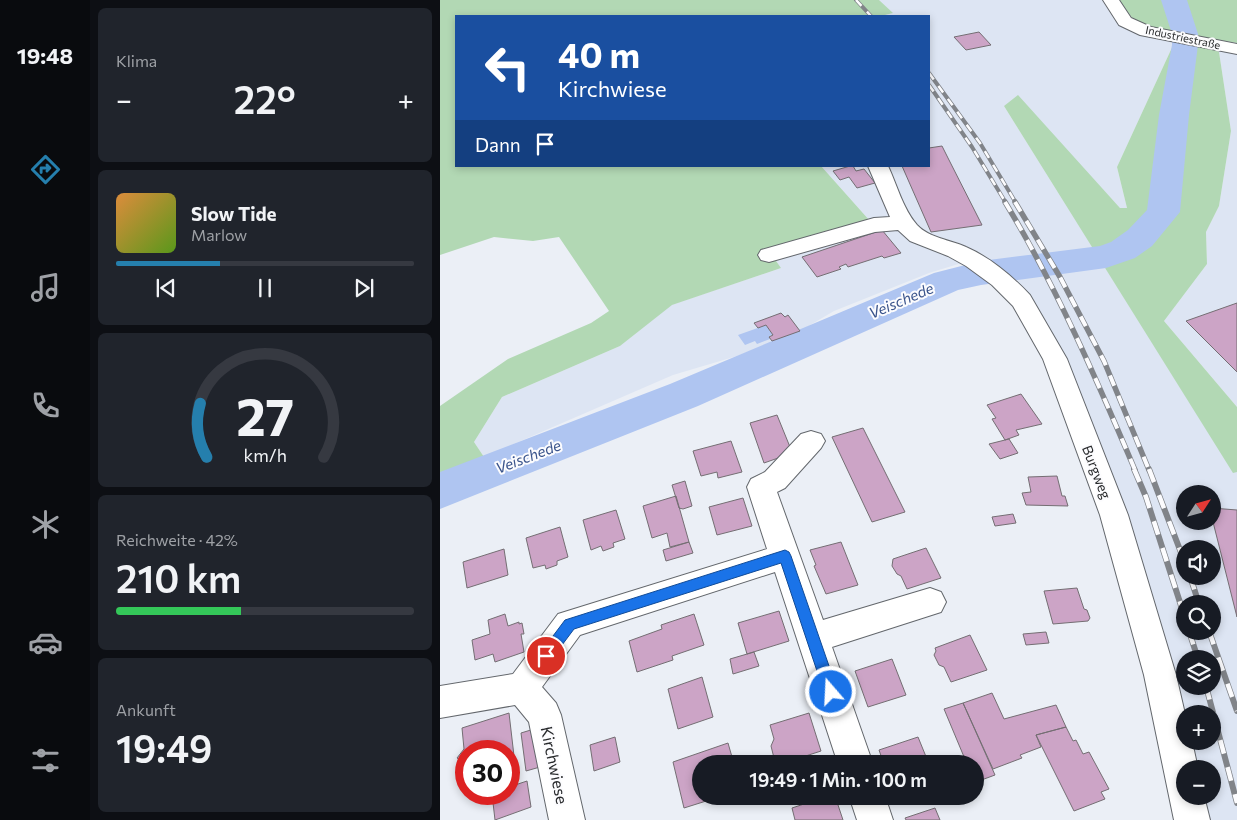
<!DOCTYPE html>
<html lang="de">
<head>
<meta charset="utf-8">
<style>
	body { margin:0; font-family:Commissioner,sans-serif; background:#20242c; color:#f1f3f6; height:100vh; display:flex; flex-direction:column; font-size:19px; white-space:nowrap }
	* { box-sizing:border-box; margin:0 }
	p { font-size:16px; color:#9ea1a6 }
	.icon { flex:none; width:28px; height:28px; fill:none; stroke:currentColor; stroke-width:2; stroke-linecap:round; stroke-linejoin:round }
	.map { position:relative; flex:1; overflow:hidden }
	.side { display:flex; flex-direction:column; gap:8px; padding:8px; background:#0d0f14; width:350px }
	.side>* { flex:none }
	.guide { position:absolute; left:15px; top:15px; width:475px; height:152px; border-radius:0px; box-shadow:0 2px 8px #0003; background:#1a4fa0; color:#fff; overflow:hidden }
	.needle { width:32px; rotate:54deg }
	.fabs { position:absolute; left:736px; top:485px; display:grid; gap:10px }
	.fabs a { display:grid; place-items:center; width:45px; height:45px; border-radius:50%; background:#171b24; box-shadow:0 2px 8px #0003; font-size:25px }
	.speed { position:absolute; left:15px; top:740px; display:flex; gap:10px; font-size:25px; font-weight:700; text-align:center }
	.speed>* { display:grid; place-content:center; width:65px; height:65px; border-radius:50%; background:#171b24; box-shadow:0 2px 8px #0003; line-height:1 }
	.speed .limit { border:8px solid #d22; background:#fff; color:#111 }
	.pin { position:absolute; display:grid; place-items:center; width:42px; height:42px; color:#fff; margin:-21px; border:2px solid #fff; border-radius:50%; box-shadow:0 1px 5px #0007 }
	.me { position:absolute; width:55px; margin:-28px; rotate:341deg; stroke-linejoin:round; filter:drop-shadow(0 0 4px #0008) }
	.turn { display:flex; align-items:center; gap:18px; height:105px; padding:0 20px; font-size:22px }
	.turn .icon { width:65px; height:65px; stroke-width:2.5 }
	.turn b { display:block; font-size:35px; line-height:42px }
	.then { display:flex; align-items:center; height:48px; padding:0 20px; background:#0003; gap:10px; font-size:19px }
	.big { font-size:38px; font-weight:600; line-height:1.1 }
	.side .tile { flex:1; display:flex; flex-direction:column; justify-content:center; gap:8px; min-width:0; padding:0 18px; border-radius:8px; background:#20242c }
	.side .dial { align-items:center; gap:0 }
	.dial svg { height:130px; overflow:visible; fill:none; stroke:#363941; stroke-width:7; stroke-linecap:round; text-anchor:middle }
	.dial text { fill:#f1f3f6; stroke:none }
	.song { display:flex; align-items:center; gap:15px }
	.cover { width:60px; height:60px; border-radius:8px; background:linear-gradient(135deg,hsl(30 70% 55%),hsl(90 70% 35%)) }
	.played { height:5px; border-radius:2px; background:linear-gradient(90deg,#257fad 35%,#363941 35%) }
	.keys { display:flex; justify-content:space-around; direction:ltr }
	.heat { display:flex; justify-content:space-between; align-items:center; font-size:28px; direction:ltr }
	.charge { height:8px; border-radius:4px; background:linear-gradient(90deg,#34c759 42%,#363941 0) }
	.trip { position:absolute; left:252px; top:755px; width:292px; height:50px; border-radius:25px; background:#171b24; box-shadow:0 2px 8px #0003; font-weight:600; line-height:50px; text-align:center }
	main { display:flex; flex:1; min-height:0 }
	.tabs { display:flex; flex-direction:column; width:90px; justify-content:space-around; align-items:center; background:#090b0e; color:#9ea1a6 }
	.tabs .icon { width:35px; height:35px }
	.tabs .current { color:#257fad }
	.tabs b { font-size:22px; color:#f1f3f6 }
	.map>svg:first-child { display:block }
</style>
</head>
<body>
<main>
<nav class="tabs">
<b>19:48</b>
<svg class="icon current" aria-label="directions" viewBox="0 0 24 24"><path d="M12 3l9 9-9 9-9-9zM9 14v-3h6M13 9l2 2-2 2"/></svg>
<svg class="icon" aria-label="music" viewBox="0 0 24 24"><path d="M9 18V5l10-2v13"/><circle cx="6" cy="18" r="3"/><circle cx="16" cy="16" r="3"/></svg>
<svg class="icon" aria-label="phone" viewBox="0 0 24 24"><path d="M5 4h4l2 5-3 2q2 4 5 5l2-3 5 2v4C11 20 4 13 5 4z"/></svg>
<svg class="icon" aria-label="climate" viewBox="0 0 24 24"><path d="M12 3v18M4 7l16 10M4 17L20 7"/></svg>
<svg class="icon" aria-label="car" viewBox="0 0 24 24"><path d="M5 17H2v-5l4-1 3-4h7l3 4 3 1v5h-3M9 17h6M6 11h13"/><circle cx="7" cy="17" r="2"/><circle cx="17" cy="17" r="2"/></svg>
<svg class="icon" aria-label="filters" viewBox="0 0 24 24"><path d="M4 7h16M4 17h16"/><circle cx="9" cy="7" r="2"/><circle cx="15" cy="17" r="2"/></svg>
</nav>
<section class="side">
<div class="tile"><p>Klima</p>
<div class="heat"><a>−</a><b class="big">22°</b><a>+</a></div>
</div>
<div class="tile">
<div class="song"><i class="cover"></i><div><b>Slow Tide</b><p>Marlow</p></div></div>
<div class="played"></div>
<div class="keys"><svg class="icon" aria-label="previous" viewBox="0 0 24 24"><path d="M18 5L8 12l10 7zM5 5v14"/></svg><svg class="icon" aria-label="pause" viewBox="0 0 24 24"><path d="M8 5v14M16 5v14"/></svg><svg class="icon" aria-label="next" viewBox="0 0 24 24"><path d="M6 5l10 7-10 7zM19 5v14"/></svg></div>
</div>
<div class="tile dial"><svg viewBox="0 0 100 80">
<path d="M14 69A42 42 0 1 1 86 69"/>
<path d="M14 69A42 42 0 0 1 10 36" stroke="#257fad"/>
<text x="50" y="56" font-size="32" font-weight="700">27</text>
<text x="50" y="72" font-size="11">km/h</text>
</svg></div>
<div class="tile"><p>Reichweite · 42%</p><b class="big">210 km</b><div class="charge"></div></div>
<div class="tile"><p>Ankunft</p><b class="big">19:49</b></div>
</section>
<div class="map">
<svg width="797" height="820" viewBox="0 0 797 820">
	<rect width="100%" height="100%" fill="#ebeff6"/>
	<path fill="#dde5f3" fill-rule="evenodd" d="M439,0h223l13,21 21,12 39,8 -58,126 10,41h-7l-28,-30 -88,-72 229,366h4v348h-28l-5,-24h8v-27h-16l-8,-28h24v-27h-27v15l-128,-383 -79,-88 -49,15 -95,38 -34,20 -63,25 -64,19 -189,82 -10,-15 28,-45 118,-51 51,-41 110,-37 -7,-10 96,-37 -49,-55h108v-150h-48l11,-3zM745,494h27v27h-27zM745,549h27v27h-27zM745,604h27v27h-27zM745,659h27v27h-27z
		M774,46l23,5v356l-73,-86 43,-57 -1,-32 13,-26 12,-75 -12,-79z"/>
	<path fill="#b2d8b4" d="M0,0h439l14,13 -12,3h-425v150h365l49,55 -96,37 7,10 -109,37 -52,41 -118,51 -28,45 10,15 -44,19v-70l68,-47 83,-36 18,-12 -50,-74 -26,4 -39,-4 -54,18z
		M678,0h47l9,27 -1,7c-26,-6 -41,-10 -55,-34z
		M746,0h51v43l-44,-7z
		M735,41l39,5 5,6 12,79 -12,75 -13,26 1,32 -43,57 73,86v65l-4,1 -229,-367 14,-11 102,113h7l-10,-41z"/>
	<path fill="#afc5f1" d="M725,0h21l7,36 -20,-2 1,-7z
		M326,325l7,10 -4,1 1,3 -13,5 -2,-3 -10,4 -7,-10z"/>
	<g fill="none" stroke-linecap="round" stroke-linejoin="round">
		<path fill="#afc5f1" fill-rule="evenodd" d="M721,0h26l11,34v11l-9,70 -9,97 -28,34 -17,12 -29,10 -125,17 -23,5 -260,116 -258,103v-37l230,-88 264,-111 47,-12 119,-15 11,-4 17,-12 19,-20 12,-95 13,-70v-11z"/>
	</g>
	<path fill="#cca4c6" stroke="#746e73" d="M539,32l12,13 -25,5 -12,-13z
		M502,146l6,12 34,67 -51,7 -29,-66h27v-18z
		M410,166h3l3,5 8,-2 11,14 -18,5 -8,-11 -9,3 -7,-9z
		M442,230l19,23 -17,5 -2,-2 -34,11 -2,-3 -7,3 2,2 -24,8 -15,-20z
		M797,303v69l-51,-51z
		M341,313l4,4 3,-2 12,16 -28,10 -3,-4 4,-2 -7,-10 -8,3 -4,-5z
		M581,394l21,30 -26,6 3,5 -14,5 -13,-21 4,-1 -9,-13z
		M337,415l13,32 -9,10 -17,6 -14,-40z
		M423,428l42,84 -33,10 -40,-85z
		M569,439l9,14 -18,6 -11,-15z
		M291,441l11,31 -24,6 -1,-6 -16,4 -8,-25z
		M617,476l5,20h3l3,10 -42,-1 -4,-12 9,-1 -3,-15z
		M245,481l7,25 -9,3 -4,-1 -7,-23z
		M236,496l13,46 -19,5 -3,-14 -15,5 -9,-32z
		M303,498l9,28 -35,9 -8,-28z
		M772,508l25,2v107l-25,-99z
		M176,510l9,29 -12,4 1,4 -11,4 -2,-5 -10,4 -8,-30z
		M573,514l3,9 -21,3 -3,-9z
		M120,527l8,30 -11,4v4l-11,4 -1,-4 -12,3 -7,-30z
		M249,542l4,11 -27,8 -3,-11z
		M401,542l17,43 -32,9 -12,-28 2,-1 -6,-15z
		M486,548l15,30 -34,11 -6,-13 -4,-2 -5,-8 1,-7z
		M64,549l4,26 -41,13 -4,-26z
		M637,588l7,21 3,1 3,8 -2,3 -35,3 -9,-33z
		M339,611l10,30 -42,13 -9,-31z
		M65,614l3,12 11,-4v2l3,-1 2,11h-3l3,18 -29,10 -2,-8 -18,6 -3,-20 18,-6 -2,-14z
		M254,614l10,31 -32,11 1,4 -36,12 -8,-31 33,-12 -1,-4z
		M606,632l3,11 -23,2 -3,-11z
		M530,635l17,35 -36,12 -7,-15 -5,-2 -5,-10 2,-4 -1,-3z
		M314,652l5,14 -26,8 -3,-15z
		M452,659l14,36 -38,12 -13,-36z
		M262,677l11,40 -35,12 -10,-40z
		M552,693l12,26 52,-14 10,22 -30,8 5,12 -21,8 2,3 -29,11 -30,-66z
		M523,703l32,72 -19,7v-18h-9l-23,-55z
		M69,713l5,43 -5,1v-6h-43v13l-9,-6 7,-9 -2,-21z
		M369,713l12,38 -40,13v-3l-7,-3 -3,-12 3,-7 -4,-14z
		M626,727l7,14 3,-1 7,14 6,-2 20,37 -8,3 4,7 -31,12 -38,-76z
		M94,729l6,38 -14,4 -5,-38z
		M175,737l5,25 -26,9 -4,-26z
		M478,737l11,27h-45l-5,-14z
		M288,743l6,21h-33v32h21l-38,12 -11,-46z
		M87,781l4,26 -36,13 -3,-26h17v-7z
		M388,796h7l8,24h-48l-3,-12z
		M495,808l5,12h-34l-1,-2z"/>
	<g fill="none" stroke-linecap="round" stroke-linejoin="round">
		<defs>
			<path id="minor" d="M663,0h16l12,18 20,9 86,17v10l-97,-19 -21,-10z
				M428,166h20c9,19 15,43 29,59 12,13 34,15 49,22 25,11 46,29 64,48l37,64 61,156 48,160 9,39v27h7l6,28h-13v27h19l6,24h-36l-30,-145 -44,-160 -57,-156 -30,-53 -21,-21 -26,-19 -18,-10 -38,-15 -12,-11 -23,2 -106,30 -8,-2 -3,-5 3,-5 113,-32 16,-1z
				M371,431l10,3 4,7 -4,7 -36,40 -8,4 46,128 107,-32 11,4 5,10 -5,10 -109,35 41,117h-35l-63,-192 -195,63 -38,52 14,16 5,12 24,105h-36l-20,-98 -14,-17 -75,13v-32l73,-12 45,-60 209,-65 -20,-62 4,-8 14,-7 36,-38z
				M409,796h36l8,24h-36z"/>
		</defs>
		<use href="#minor" stroke="#63676c" stroke-width="2"/>
		<use href="#minor" fill="#fff" fill-rule="evenodd"/>
		<defs>
			<path id="rail-far2" d="M416,0l15,16
				M489,73l51,70 36,60
				M489,85l43,62 34,56"/>
			<path id="rail-far1" d="M565,202c52,86 91,176 130,268
				M575,202l45,75 44,84 45,109"/>
			<path id="rail" d="M694,469l12,28 39,121
				M709,469l36,94
				M750,576l9,28
				M749,631l9,28
				M769,631l28,80
				M766,686l31,117"/>
		</defs>
		<use href="#rail-far2" stroke="#818489" stroke-width="4"/>
		<use href="#rail-far1" stroke="#818489" stroke-width="5.5"/>
		<use href="#rail" stroke="#818489" stroke-width="6"/>
		<use href="#rail-far2" stroke="#fcfcfe" stroke-width="2.5" stroke-dasharray="8" stroke-linecap="butt"/>
		<use href="#rail-far1" stroke="#fcfcfe" stroke-width="4" stroke-dasharray="11" stroke-linecap="butt"/>
		<use href="#rail" stroke="#fcfcfe" stroke-width="4.5" stroke-dasharray="14" stroke-linecap="butt"/>
	</g>
	<path fill="#1a73e8" stroke="#114b97" d="M345,550l4,2 2,4 47,136 -2,4 -5,3 -5,-3 -2,-4 -43,-129 -207,66 -24,32 -4,2 -5,-2 -3,-5 27,-36z"/>
	<g text-anchor="middle" dominant-baseline="central" stroke-width="4" stroke-linejoin="round" paint-order="stroke">
		<g font-size="11" fill="#27292b" stroke="#fcfcfe">
			<text transform="translate(743 37) rotate(12)">Industriestraße</text>
		</g>
		<g font-size="14" fill="#27292b" stroke="#fcfcfe">
			<text transform="translate(657 472) rotate(69)">Burgweg</text>
		</g>
		<g font-size="15" font-style="italic" fill="#39538b" stroke="#fcfcfe">
			<text transform="translate(461 300) rotate(-23)">Veischede</text>
			<text transform="translate(88 456) rotate(-21)">Veischede</text>
		</g>
		<g font-size="16" fill="#27292b" stroke="#fcfcfe">
			<text transform="translate(115 765) rotate(78)">Kirchwiese</text>
		</g>
	</g>
</svg>
<div class="fabs">
<a><svg class="needle" viewBox="-14 -14 28 28"><path d="M0-13l5 13h-10z" fill="#e53935"/><path d="M0 13l5-13h-10z" fill="#9ea1a6"/></svg></a>
<a><svg class="icon" aria-label="sound" viewBox="0 0 24 24"><path d="M4 9h4l5-4v14l-5-4H4zM17 9q2 3 0 6"/></svg></a>
<a><svg class="icon" aria-label="search" viewBox="0 0 24 24"><circle cx="10" cy="10" r="6"/><path d="M15 15l6 6"/></svg></a>
<a><svg class="icon" aria-label="layers" viewBox="0 0 24 24"><path d="M12 4l9 5-9 5-9-5zM3 14l9 5 9-5"/></svg></a>
<a>+</a>
<a>−</a>
</div>
<div class="speed"><div class="limit">30</div></div>
<div class="pin" style="left:106px;top:656px;background:#d93025"><svg class="icon" aria-label="arrive" viewBox="0 0 24 24"><path d="M6 21V4h12l-3 4 3 4H6"/></svg></div>
<svg class="me" style="left:391px;top:692px" viewBox="-20 -20 40 40"><circle r="17" fill="#1a73e8" stroke="#fff" stroke-width="3"/><path d="M0-11L8 9 0 5-8 9z" fill="#fff"/></svg>
<div class="trip">19:49 · 1 Min. · 100 m</div>
<div class="guide">
<div class="turn"><svg class="icon" aria-label="left" viewBox="0 0 24 24"><path d="M17 20v-9H6M10 6l-5 5 5 5"/></svg><div><b>40 m</b>Kirchwiese</div></div>
<div class="then">Dann<svg class="icon" aria-label="arrive" viewBox="0 0 24 24"><path d="M6 21V4h12l-3 4 3 4H6"/></svg></div>
</div>
</div>
</main>
</body>
</html>
